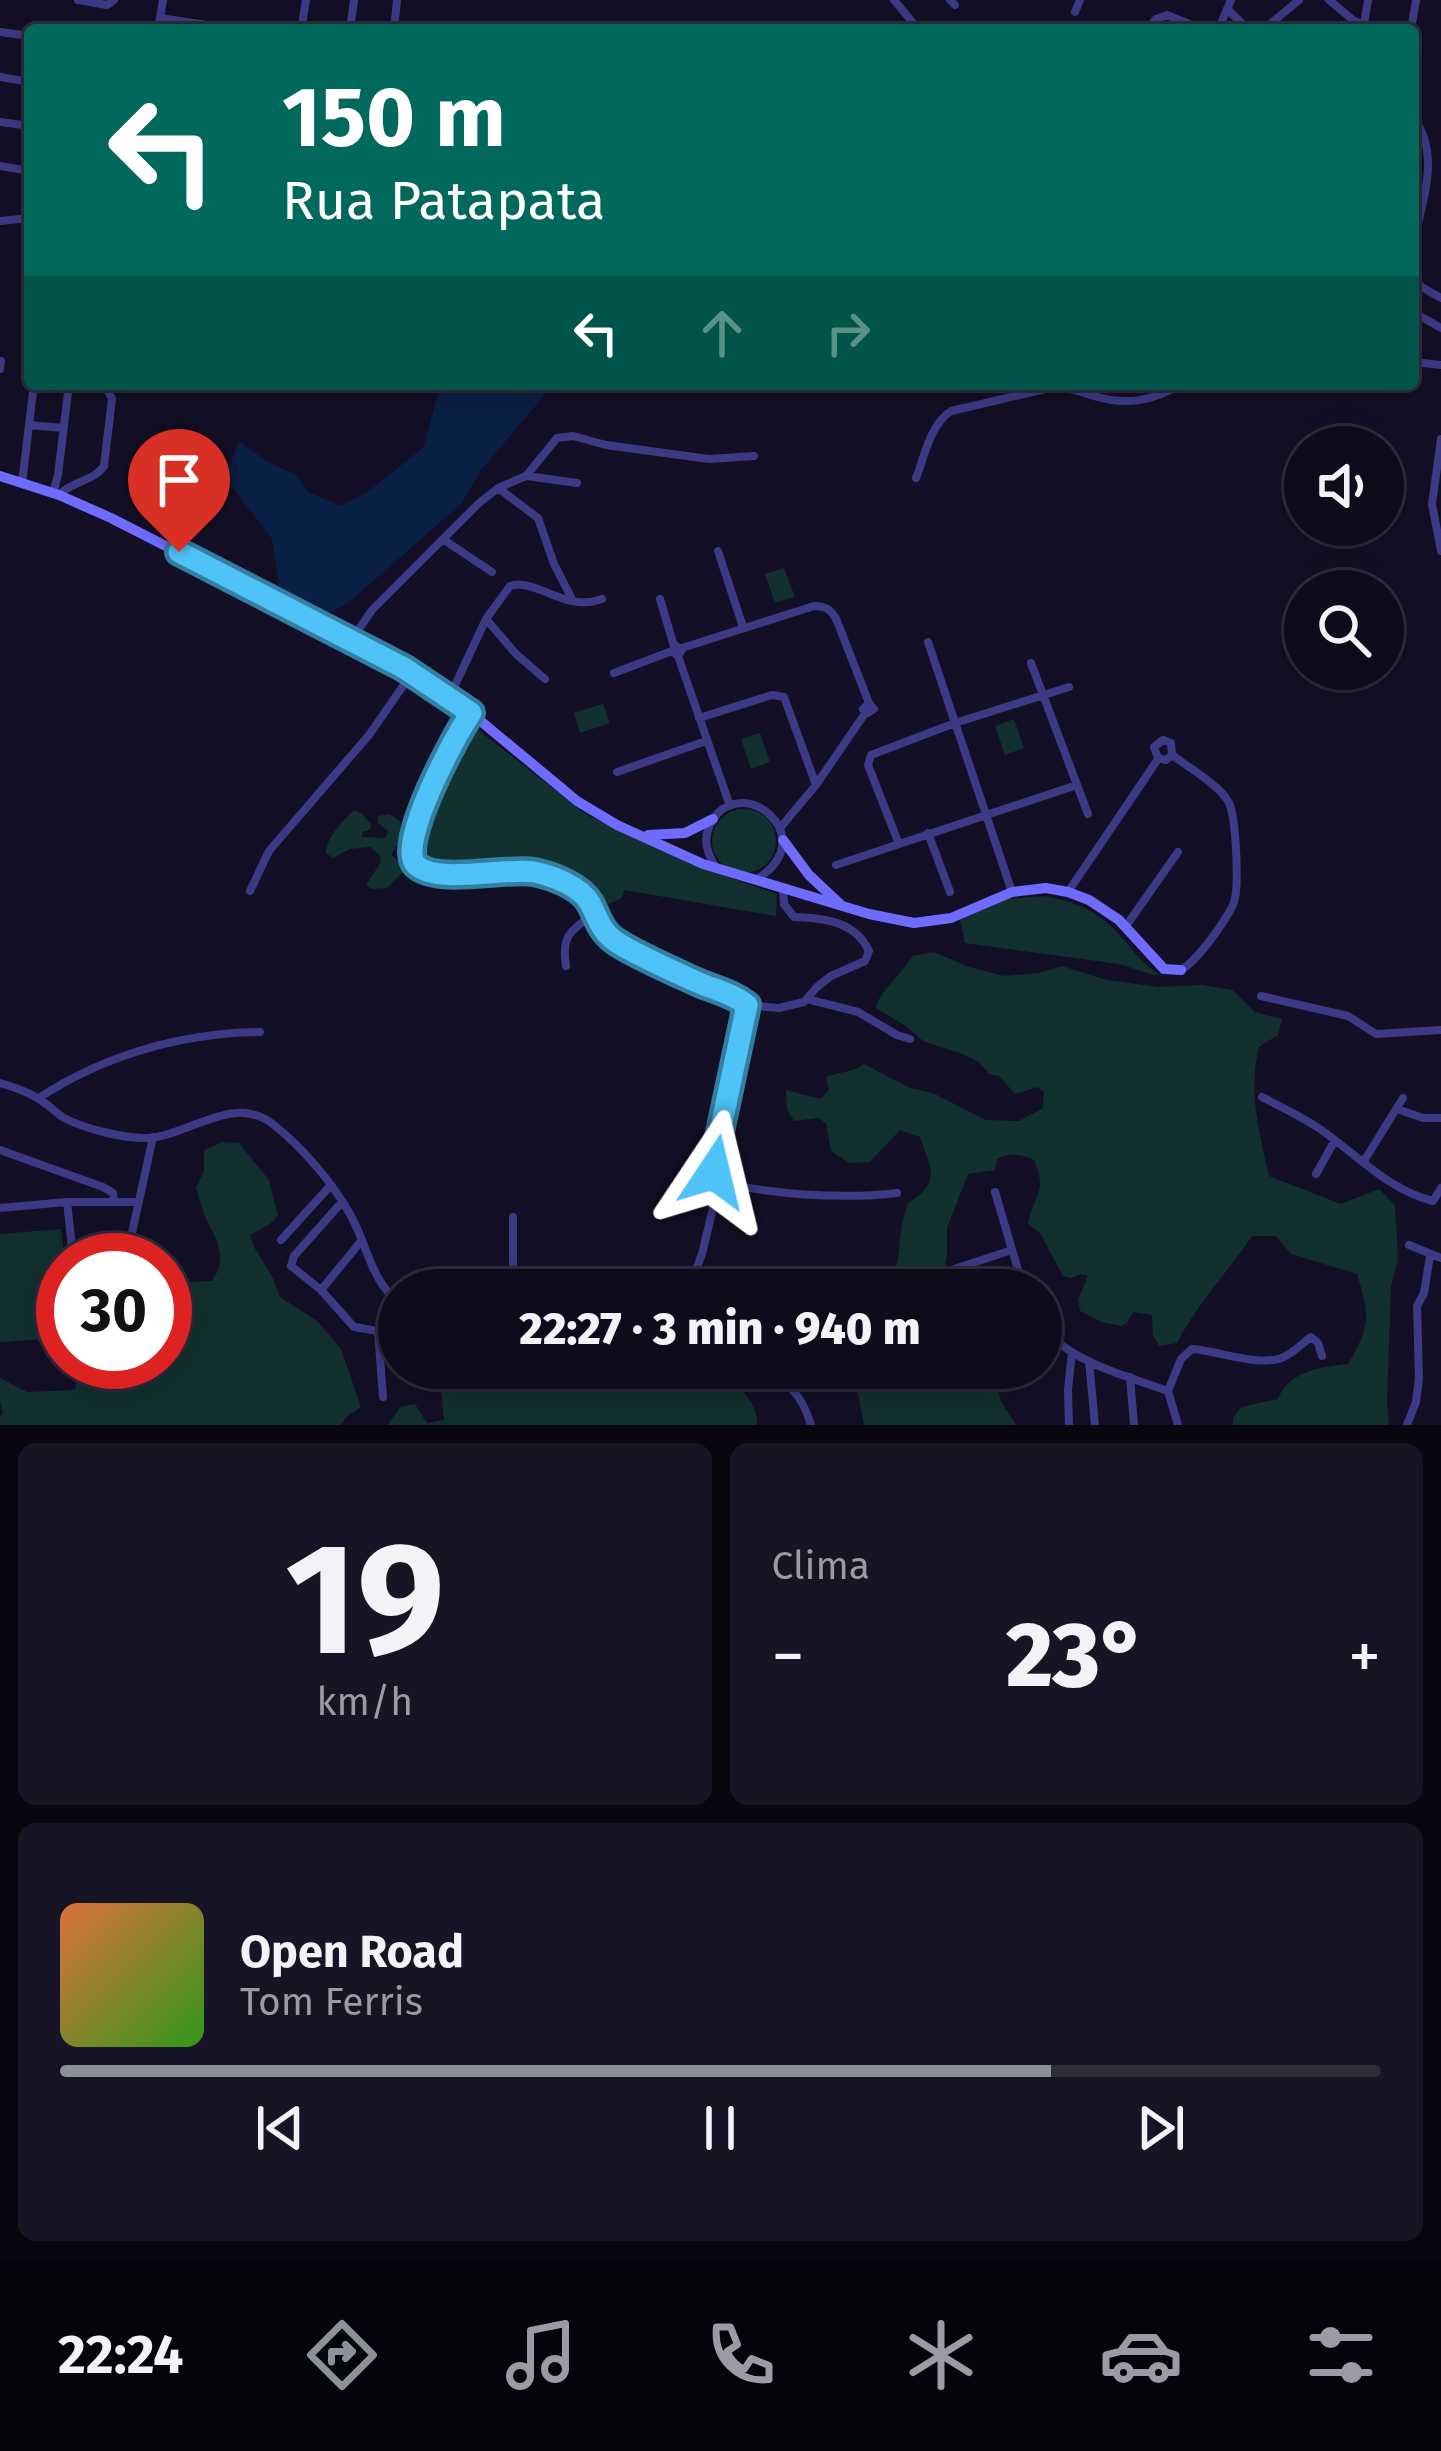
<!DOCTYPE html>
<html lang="pt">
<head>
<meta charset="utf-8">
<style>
	body { margin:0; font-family:"Fira Sans",sans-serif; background:#171425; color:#f1f3f6; height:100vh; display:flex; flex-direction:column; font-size:45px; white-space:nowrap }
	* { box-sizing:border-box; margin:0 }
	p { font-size:39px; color:#9b9ba3 }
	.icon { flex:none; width:66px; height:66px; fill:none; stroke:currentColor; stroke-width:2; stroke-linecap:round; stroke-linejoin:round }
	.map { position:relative; height:1425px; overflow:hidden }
	.sheet { display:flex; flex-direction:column; gap:18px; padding:18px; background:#08060f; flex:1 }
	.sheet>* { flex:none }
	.hud { position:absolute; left:24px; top:24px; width:1395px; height:366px; border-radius:12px; box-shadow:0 6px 30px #0003,0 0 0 3px #2e2b3b; background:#00695c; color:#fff; overflow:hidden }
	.tools { position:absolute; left:1284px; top:426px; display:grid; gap:24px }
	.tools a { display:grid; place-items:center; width:120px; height:120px; border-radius:50%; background:#0e0b1c; box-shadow:0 6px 30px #0003,0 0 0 3px #2e2b3b; font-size:60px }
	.speed { position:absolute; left:36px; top:1233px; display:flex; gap:24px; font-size:60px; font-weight:700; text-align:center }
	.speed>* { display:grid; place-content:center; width:156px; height:156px; border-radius:50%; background:#0e0b1c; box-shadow:0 6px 30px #0003,0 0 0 3px #2e2b3b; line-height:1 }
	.speed .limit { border:18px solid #d22; background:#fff; color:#111 }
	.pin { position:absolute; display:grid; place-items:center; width:102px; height:102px; color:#fff; margin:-123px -51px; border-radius:50% 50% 50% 0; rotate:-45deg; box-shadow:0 0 12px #0007 }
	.pin .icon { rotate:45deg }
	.me { position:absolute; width:132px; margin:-66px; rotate:10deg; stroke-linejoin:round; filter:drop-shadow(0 0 9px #0008) }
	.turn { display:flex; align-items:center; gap:42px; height:252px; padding:0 60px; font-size:54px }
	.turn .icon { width:156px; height:156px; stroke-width:2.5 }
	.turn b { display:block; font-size:84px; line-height:102px }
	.lanes { display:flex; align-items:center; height:114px; padding:0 60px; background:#0003; justify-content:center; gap:60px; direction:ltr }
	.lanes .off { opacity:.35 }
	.big { font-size:90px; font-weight:800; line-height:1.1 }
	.sheet .card { flex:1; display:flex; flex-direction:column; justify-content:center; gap:18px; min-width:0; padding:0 42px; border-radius:18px; background:#171425 }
	.sheet .dial { align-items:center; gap:0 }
	.dial b { font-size:156px; line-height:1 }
	.song { display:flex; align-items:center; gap:36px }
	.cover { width:144px; height:144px; border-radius:18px; background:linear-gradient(135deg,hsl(20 70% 55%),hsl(110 70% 35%)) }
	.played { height:12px; border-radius:6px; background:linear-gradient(90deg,#8c9099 75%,#2e2b3b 75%) }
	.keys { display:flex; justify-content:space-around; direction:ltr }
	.heat { display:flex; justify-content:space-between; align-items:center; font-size:66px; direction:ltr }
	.sheet .tiles { flex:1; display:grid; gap:18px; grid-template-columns:1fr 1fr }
	.card:last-child { grid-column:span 2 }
	.trip { position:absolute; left:378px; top:1269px; width:684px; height:120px; border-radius:60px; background:#0e0b1c; box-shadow:0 6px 30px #0003,0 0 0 3px #2e2b3b; font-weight:800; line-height:120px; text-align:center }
	.dock { display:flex; height:192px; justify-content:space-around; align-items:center; background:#06040b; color:#9b9ba3 }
	.dock .icon { width:84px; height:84px }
	.dock .selected { color:#8c9099 }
	.dock b { font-size:54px; color:#f1f3f6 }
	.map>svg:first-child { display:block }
</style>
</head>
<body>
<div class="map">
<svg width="1441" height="1425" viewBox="0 0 1441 1425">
	<rect width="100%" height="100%" fill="#130f26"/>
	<path fill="#12302f" d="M784,568l11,29 -20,6 -10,-29z
		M603,704l7,19 -30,10 -6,-20z
		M1014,719l10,29 -19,7 -10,-29z
		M472,725l115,90 141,62 49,17 -1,22 -152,-26 -2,8 -23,10 -17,-20 -28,-13 -41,-7 -23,5 -64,-7 -13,-16 36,-92 14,-29z
		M760,733l10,29 -19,7 -10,-30z
		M712 841a32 32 0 1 1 64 0a32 32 0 1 1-64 0Z
		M354,810l8,4 9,10 -1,6 -8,2v5l23,1 3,-7 -10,-8v-7l11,-2 11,7 4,13 -13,21 11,9 2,7 -17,17 -15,1 -6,-4 15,-23 -1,-6 -10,-9 -20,2 -17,9 -7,-5c1,-18 16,-30 28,-43z
		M1044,896c28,5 53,14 72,35 15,16 24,31 43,43l-5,1 -35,-11 -154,-21 -5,-23 45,-21z
		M934,952l32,14 38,10 34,-3 24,-7 45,14 52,7 42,-2 31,5 23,22 27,7 -4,16 -19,12c-11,47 0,83 10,129l72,28 38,-15 16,16 3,55 -7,26 -4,116 2,23h-156v-7l8,-11 37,-8c11,-28 42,-32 70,-35 23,-40 22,-46 9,-90l-66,-20 -15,-18h-24c-24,36 -55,68 -75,107l-18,3 -6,-11 -1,-20 -19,-3 -6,11 -6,3 -19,-4 -22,-11 -2,-12 10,-23 -7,-2 -10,4 -8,-2 -23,-43 -12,-9c6,-31 20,-30 6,-64 -13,-6 -24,-8 -37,-1l-2,11 -27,4 -21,54v26l-5,36h-69l-14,-15 8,-5 28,-1c6,-19 4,-38 10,-57 4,-12 2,-7 12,-15 24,-19 11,-34 3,-60l-20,-7 -30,32 -21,1 -18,-12 -5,-28 -8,-5 -24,3 -7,-12 -1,-19 35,9 8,-9 -3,-13c13,-5 27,-5 38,-13l46,24 23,5 53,27 33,1 23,-12 2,-17 -6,-5 -23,7 -16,-18 -10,-2 -10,-12 -16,-8 -40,-13 -17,-15 -30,-18c3,-17 26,-33 36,-52z
		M222,1142l17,1 30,37 9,36 -8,8 -20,11 4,12 19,31 7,19 37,24 24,28 20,58 -15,10 -5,8h-341v-8l3,-4 -3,-11v-24l27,14 48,-2 4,-20 74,6 8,-14h4v-30l8,-42 16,-8 23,-1c17,-25 4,-40 -7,-65 -4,-9 -6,-19 -9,-28l8,-17v-21z
		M61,1229l4,31 -2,78 -63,4v-108z
		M486,1368h186l5,7c12,0 29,-4 40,0 22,7 41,28 40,50h-369l12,-18 15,-3 12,19 17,-3 -4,-38 13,-10 19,2z
		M853,1368h140l8,33 15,24h-152z"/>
	<path fill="#0a1f44" d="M440,384h110l-11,18 -58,68 -20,34 -113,99 -20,11 -48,-23 -8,-52 -47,-62 14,-36 26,19 31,15 12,17 33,14 28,-15 55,-44z"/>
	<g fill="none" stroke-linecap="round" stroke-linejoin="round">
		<path stroke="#3d3a85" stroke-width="8" d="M78,0l29,5 7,-5
			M894,0l25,30
			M950,0l5,5
			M1329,0l24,20 21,10
			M1227,9l22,21
			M1075,12l5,-12
			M160,18l80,12
			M1364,25l4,-25
			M302,27l18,3
			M158,30l5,-30
			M301,30l5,-30
			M350,30l4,-30
			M394,30l3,-30
			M1146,30l10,-11 11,-4 38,15
			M1218,30l13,-30
			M1263,30l36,-30
			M1411,30l5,-30
			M0,32l30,4
			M0,77l30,5
			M1413,118c28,33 10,85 0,124
			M0,122l30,4
			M0,166l30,5
			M0,221l30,-3
			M1413,282l28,16
			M1413,312l28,16
			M1413,362l28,3
			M0,369l1,-8
			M29,425l35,3
			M1441,439l-9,65 9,47
			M527,476l50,7
			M916,478c9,-23 14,-53 35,-67l103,-24c15,0 26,5 40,9 32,10 59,5 87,-12
			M22,483l12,-99
			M498,488l40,30 16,46 18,35
			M53,493l5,-18 11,-91
			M59,495c13,-14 35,-14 45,-29l8,-67 -7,-14
			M444,540l48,32
			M718,551l25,76
			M660,599l14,47
			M486,619l30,35 29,25
			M351,641l21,-31 106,-106 20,-16 28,-12 31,-38 16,-2 33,9 103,14 45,-3
			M928,642l84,250
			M682,648l132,-42c12,0 18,4 23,15l32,82
			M678,656l52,150
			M1031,663l57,151
			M614,673l58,-22 6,5 4,-6 -6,-4 -4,5
			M449,698l37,-79 24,-33c28,-8 55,27 92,13
			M869,703l5,6 -6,4 -5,-4z
			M471,713l-27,44 -33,87 2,17 4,5 11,5 40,4 52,-4 36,8 21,11 11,9 10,25 13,15 84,42 36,12 16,12 32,3 25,-6 13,-15 14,-11 34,-15 4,-10c-14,-30 -45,-33 -75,-34l-10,-13 -1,-15
			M699,718l73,-23 12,2 32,88
			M1172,755l-6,5 -8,-2 -4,-11 9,-7 8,3 1,12c16,12 49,31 57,48 7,15 11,87 4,102 -9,18 -35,55 -52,65
			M617,772l89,-31
			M780,828l36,-43 50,-73
			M928,833l22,59
			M899,844l-31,-79 3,-10 84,-32 114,-36
			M836,865l241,-80
			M717,869c-9,-14 -15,-28 -7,-44 28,-58 117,13 45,55
			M250,891l19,-40 100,-116 43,-62
			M1068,892l90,-133
			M1126,926l52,-74
			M566,966c-5,-30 4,-35 28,-52
			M1261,996l87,20 28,18 65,-4
			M807,999l51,13 39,23 13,4
			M0,1083c14,4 30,9 42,18 8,5 14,12 22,17 22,11 54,19 79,20 44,1 89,-47 131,-13 29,23 59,58 77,91 16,28 20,66 48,86
			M1262,1097c19,10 40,20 58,32 36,25 70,62 113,72l8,-13
			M39,1098c65,-43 143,-65 221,-66
			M1397,1109l26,9h18
			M0,1150l103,37 10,6 1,8
			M1364,1161l39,-63
			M1316,1174l19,-34
			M719,1183c59,11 118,17 178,10
			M995,1192l29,98
			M67,1202l6,54
			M342,1202l-48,54 -3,10 30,24 33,37 24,4
			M0,1208l67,-6h72
			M281,1240l49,-54
			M1409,1245l32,13
			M126,1260l27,-123
			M954,1269l58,-19
			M321,1290l41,-50
			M513,1290v-73
			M688,1290l14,-36 17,-71 -6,-17 34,-161
			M1041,1326c31,37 83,49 127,65l10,34
			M378,1331l5,66
			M378,1331l20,-29
			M1089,1361l6,64
			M758,1368c30,16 43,23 53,57
			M1130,1377l4,48
			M1168,1391l13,-32 11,-10c27,2 59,16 87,10 13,-4 22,-15 32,-22l7,6 4,13
			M1069,1425l-1,-35 4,-38
			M1407,1425l9,-23 3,-24 -2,-72 7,-13 6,-37"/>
		<path stroke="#6f6bff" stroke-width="10" d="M0,476l59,19 52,23 293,150 67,45 106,88 40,24 86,39 166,50 45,9 37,-5 61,-26 34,-4 22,4 21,8 30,20 45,49 17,1
			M648,835l37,-2 28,-14
			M783,840l26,35 32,30"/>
	</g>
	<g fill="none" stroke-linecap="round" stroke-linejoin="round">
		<defs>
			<path id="route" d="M179,552l225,116 67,45c-15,21 -75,132 -55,152 21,20 91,2 118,7 19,4 46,14 56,31 8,15 10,27 25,38 19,13 60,31 82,41 18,8 35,11 50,23l-33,155v12"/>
		</defs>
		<use href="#route" stroke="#337fa1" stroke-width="30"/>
		<use href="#route" stroke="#4fc3f7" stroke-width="21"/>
	</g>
</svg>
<div class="tools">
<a><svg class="icon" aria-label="sound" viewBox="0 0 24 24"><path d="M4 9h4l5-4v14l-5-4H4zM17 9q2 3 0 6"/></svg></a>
<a><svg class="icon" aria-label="search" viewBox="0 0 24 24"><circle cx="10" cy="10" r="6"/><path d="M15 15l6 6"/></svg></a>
</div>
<div class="speed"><div class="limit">30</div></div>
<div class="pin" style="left:179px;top:552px;background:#d93025"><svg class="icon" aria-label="arrive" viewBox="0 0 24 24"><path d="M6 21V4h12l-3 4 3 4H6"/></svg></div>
<svg class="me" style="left:714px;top:1172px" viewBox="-20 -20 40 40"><path d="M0-17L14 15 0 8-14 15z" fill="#4fc3f7" stroke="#fff" stroke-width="4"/></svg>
<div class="trip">22:27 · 3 min · 940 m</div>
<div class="hud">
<div class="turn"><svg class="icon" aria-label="left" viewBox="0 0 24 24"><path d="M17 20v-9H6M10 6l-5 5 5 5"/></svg><div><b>150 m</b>Rua Patapata</div></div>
<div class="lanes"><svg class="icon" aria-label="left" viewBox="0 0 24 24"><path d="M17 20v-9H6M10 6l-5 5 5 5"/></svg><svg class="icon off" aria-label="ahead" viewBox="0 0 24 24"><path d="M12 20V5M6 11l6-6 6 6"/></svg><svg class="icon off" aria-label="right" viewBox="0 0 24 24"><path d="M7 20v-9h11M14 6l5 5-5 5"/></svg></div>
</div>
</div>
<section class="sheet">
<div class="tiles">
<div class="card dial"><b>19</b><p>km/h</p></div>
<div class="card"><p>Clima</p>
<div class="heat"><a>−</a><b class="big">23°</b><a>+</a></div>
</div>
<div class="card">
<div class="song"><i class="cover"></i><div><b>Open Road</b><p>Tom Ferris</p></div></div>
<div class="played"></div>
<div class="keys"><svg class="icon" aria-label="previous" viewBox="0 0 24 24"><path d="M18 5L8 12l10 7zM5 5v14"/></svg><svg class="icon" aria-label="pause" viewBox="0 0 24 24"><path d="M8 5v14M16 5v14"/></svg><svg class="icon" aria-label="next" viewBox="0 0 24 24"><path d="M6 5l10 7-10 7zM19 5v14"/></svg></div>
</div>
</div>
</section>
<nav class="dock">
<b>22:24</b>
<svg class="icon selected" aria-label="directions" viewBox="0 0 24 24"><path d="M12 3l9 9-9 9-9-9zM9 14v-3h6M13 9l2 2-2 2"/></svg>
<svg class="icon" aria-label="music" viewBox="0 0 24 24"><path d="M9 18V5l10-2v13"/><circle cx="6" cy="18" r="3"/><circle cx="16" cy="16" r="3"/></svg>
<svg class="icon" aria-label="phone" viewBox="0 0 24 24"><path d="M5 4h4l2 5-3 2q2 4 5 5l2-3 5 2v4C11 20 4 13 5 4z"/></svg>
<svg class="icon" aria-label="climate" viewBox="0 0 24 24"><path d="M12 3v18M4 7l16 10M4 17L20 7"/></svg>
<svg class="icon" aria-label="car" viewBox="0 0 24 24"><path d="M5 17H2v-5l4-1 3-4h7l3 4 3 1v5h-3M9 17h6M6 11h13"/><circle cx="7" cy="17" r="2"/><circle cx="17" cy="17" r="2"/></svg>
<svg class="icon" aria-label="filters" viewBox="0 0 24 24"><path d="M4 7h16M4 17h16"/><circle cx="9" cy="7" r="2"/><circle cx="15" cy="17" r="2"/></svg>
</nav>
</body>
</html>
